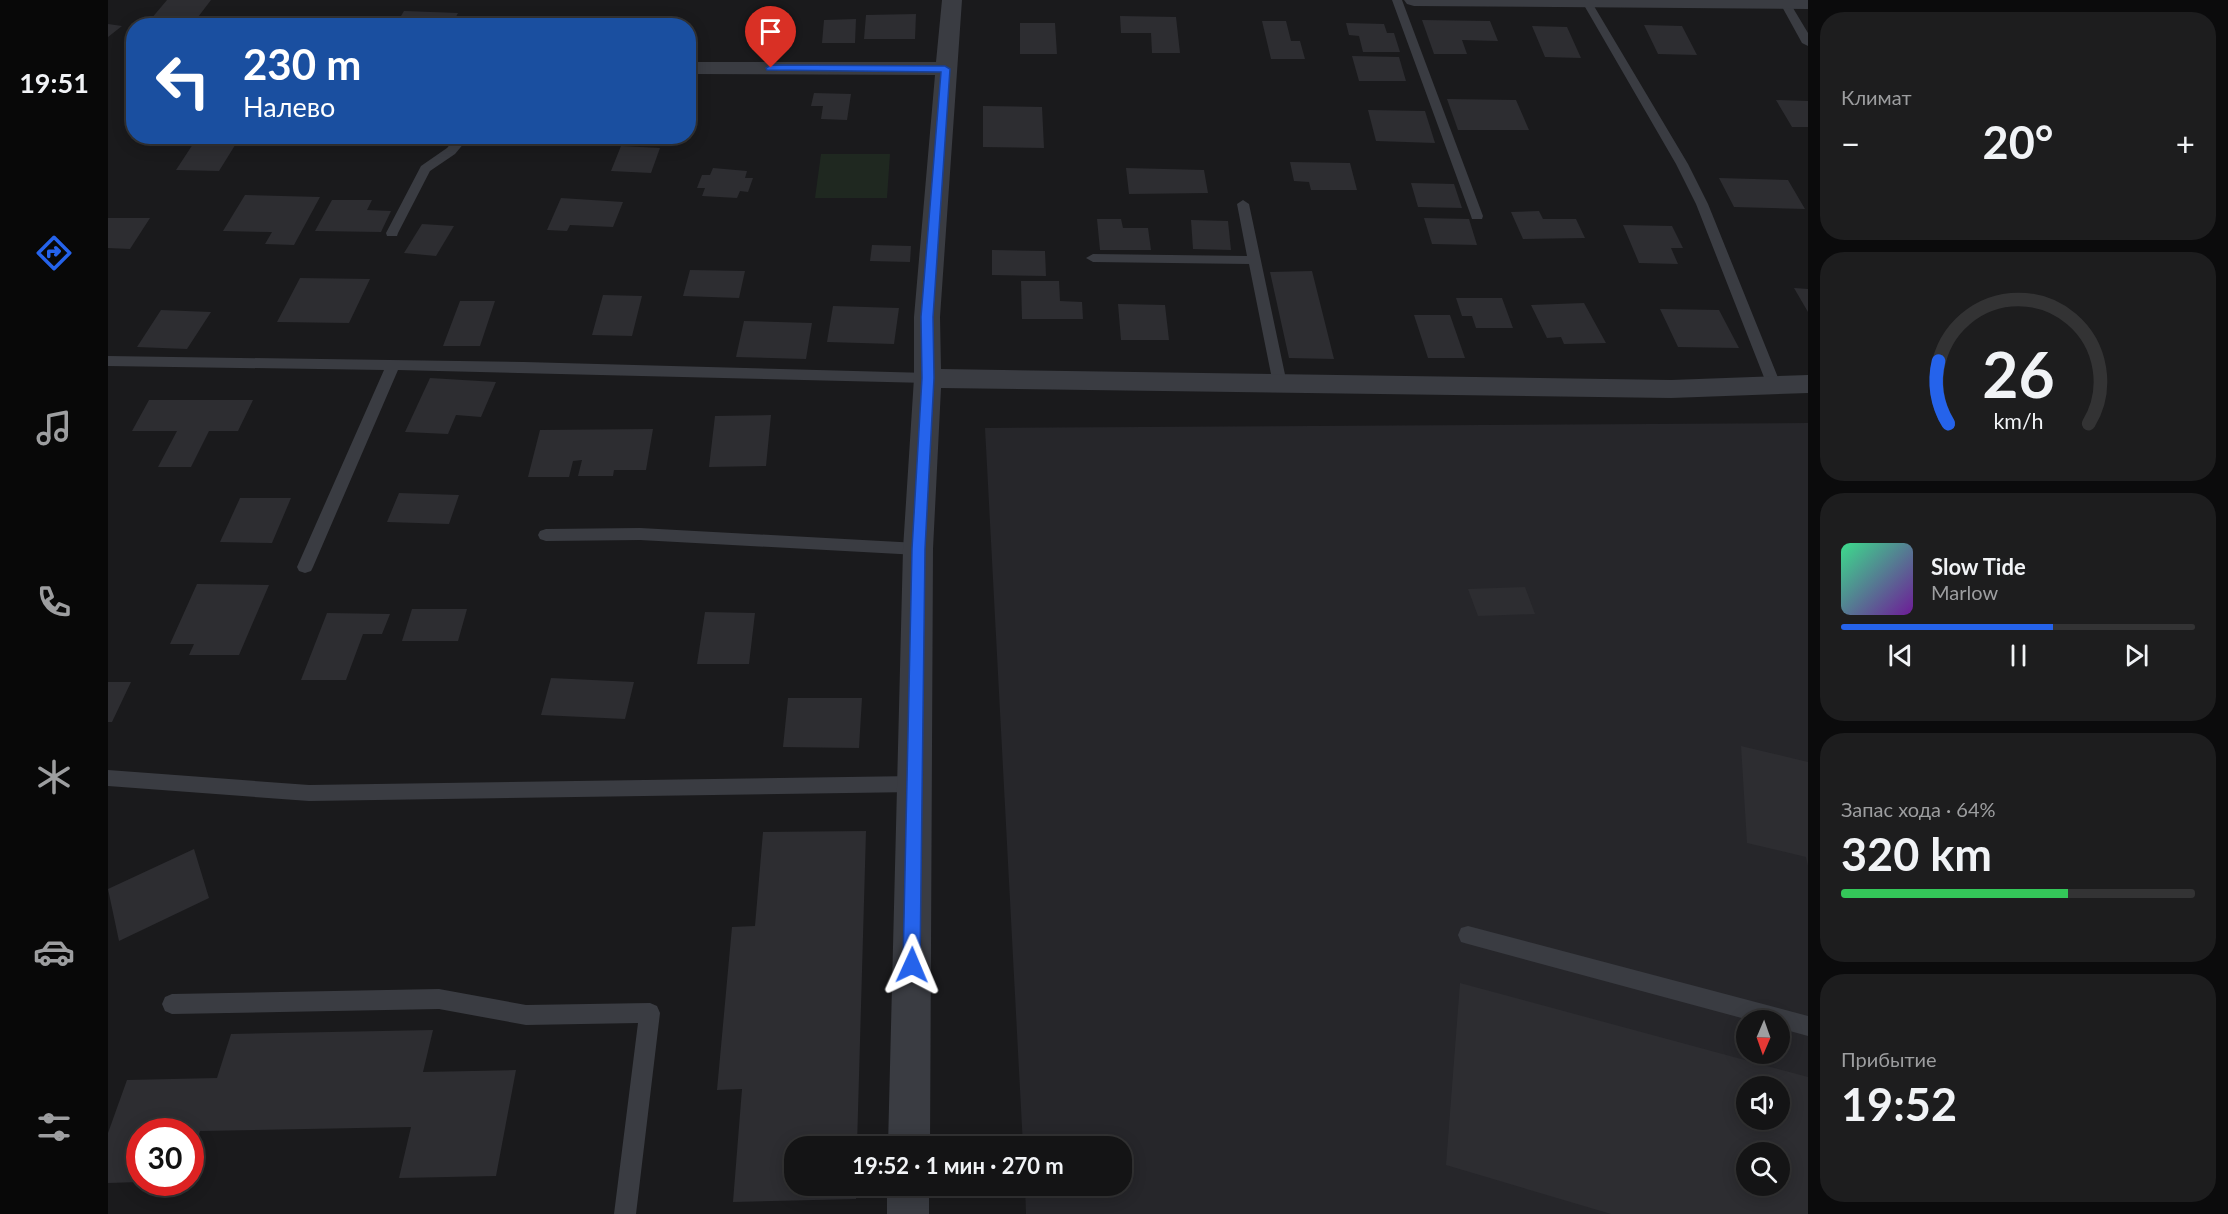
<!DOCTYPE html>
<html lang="ru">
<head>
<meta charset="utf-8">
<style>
	body { margin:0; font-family:Lato,sans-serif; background:#1d1d1e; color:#f1f3f6; height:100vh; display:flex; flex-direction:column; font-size:22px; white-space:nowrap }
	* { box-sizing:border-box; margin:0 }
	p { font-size:20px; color:#9d9ea0 }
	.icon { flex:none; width:33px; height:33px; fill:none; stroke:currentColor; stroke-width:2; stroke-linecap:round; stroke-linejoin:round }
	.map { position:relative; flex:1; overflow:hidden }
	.sheet { display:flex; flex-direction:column; gap:12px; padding:12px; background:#0b0b0c; width:420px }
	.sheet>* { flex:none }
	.guide { position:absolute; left:18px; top:18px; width:570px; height:126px; border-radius:24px; box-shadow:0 3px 15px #0003,0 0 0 2px #333334; background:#1a4fa0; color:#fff; overflow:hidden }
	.needle { width:39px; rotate:182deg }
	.controls { position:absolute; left:1628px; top:1010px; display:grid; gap:12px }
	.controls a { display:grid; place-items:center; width:54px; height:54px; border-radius:50%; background:#141415; box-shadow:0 3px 15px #0003,0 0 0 2px #333334; font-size:30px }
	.speed { position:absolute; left:18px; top:1118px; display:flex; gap:12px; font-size:30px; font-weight:700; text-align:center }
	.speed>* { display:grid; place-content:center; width:78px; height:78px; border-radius:50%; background:#141415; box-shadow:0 3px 15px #0003,0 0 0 2px #333334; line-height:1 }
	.speed .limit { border:9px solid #d22; background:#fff; color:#111 }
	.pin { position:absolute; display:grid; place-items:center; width:51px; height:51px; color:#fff; margin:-62px -26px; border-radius:50% 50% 50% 0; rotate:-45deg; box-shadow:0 0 6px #0007 }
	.pin .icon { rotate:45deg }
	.me { position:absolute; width:66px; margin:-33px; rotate:1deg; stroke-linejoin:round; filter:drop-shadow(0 0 4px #0008) }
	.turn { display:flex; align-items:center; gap:21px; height:126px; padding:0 18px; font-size:27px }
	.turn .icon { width:78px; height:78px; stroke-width:2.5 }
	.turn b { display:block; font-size:42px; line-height:51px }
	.big { font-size:45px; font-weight:700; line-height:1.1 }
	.sheet .tile { flex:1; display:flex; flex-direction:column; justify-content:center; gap:9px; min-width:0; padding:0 21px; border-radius:24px; background:#1d1d1e }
	.sheet .dial { align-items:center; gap:0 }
	.dial svg { height:156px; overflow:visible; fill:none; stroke:#333334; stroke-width:7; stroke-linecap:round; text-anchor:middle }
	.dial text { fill:#f1f3f6; stroke:none }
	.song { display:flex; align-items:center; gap:18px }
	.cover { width:72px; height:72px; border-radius:9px; background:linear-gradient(135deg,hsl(150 70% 55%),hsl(280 70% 35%)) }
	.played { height:6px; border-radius:3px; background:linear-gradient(90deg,#2563eb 60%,#333334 60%) }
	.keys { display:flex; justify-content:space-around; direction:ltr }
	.heat { display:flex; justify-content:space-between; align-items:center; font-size:33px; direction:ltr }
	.charge { height:9px; border-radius:4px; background:linear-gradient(90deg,#34c759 64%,#333334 0) }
	.trip { position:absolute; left:676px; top:1136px; width:348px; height:60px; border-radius:24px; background:#141415; box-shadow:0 3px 15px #0003,0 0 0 2px #333334; font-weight:700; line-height:60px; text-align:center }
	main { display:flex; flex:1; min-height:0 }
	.dock { display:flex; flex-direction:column; width:108px; justify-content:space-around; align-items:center; background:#080808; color:#9d9ea0 }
	.dock .icon { width:42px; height:42px }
	.dock .current { color:#2563eb }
	.dock b { font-size:27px; color:#f1f3f6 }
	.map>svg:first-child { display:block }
</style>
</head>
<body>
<main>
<nav class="dock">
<b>19:51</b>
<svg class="icon current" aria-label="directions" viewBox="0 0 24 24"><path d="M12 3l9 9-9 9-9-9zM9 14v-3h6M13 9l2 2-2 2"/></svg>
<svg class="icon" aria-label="music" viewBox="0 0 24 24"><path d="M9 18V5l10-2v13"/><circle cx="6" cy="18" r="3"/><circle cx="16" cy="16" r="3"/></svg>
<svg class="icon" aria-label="phone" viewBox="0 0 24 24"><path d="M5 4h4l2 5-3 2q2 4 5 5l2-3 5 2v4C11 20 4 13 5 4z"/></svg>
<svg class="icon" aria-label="climate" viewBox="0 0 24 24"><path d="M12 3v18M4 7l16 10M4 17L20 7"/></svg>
<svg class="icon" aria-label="car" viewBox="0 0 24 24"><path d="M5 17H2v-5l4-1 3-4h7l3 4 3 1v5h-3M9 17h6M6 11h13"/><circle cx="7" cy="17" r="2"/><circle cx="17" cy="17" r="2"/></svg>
<svg class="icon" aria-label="filters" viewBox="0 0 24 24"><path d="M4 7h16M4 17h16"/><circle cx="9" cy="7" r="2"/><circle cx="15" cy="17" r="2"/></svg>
</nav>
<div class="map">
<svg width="1700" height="1214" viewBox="0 0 1700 1214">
	<rect width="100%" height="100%" fill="#1a1a1c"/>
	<path fill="#26262a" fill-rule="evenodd" d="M1700,423v791h-782l-1,-29h97v-39h-99l-38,-718zM1638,1020h33v33h-33zM1638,1086h33v33h-33zM1638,1152h33v33h-33z"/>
	<path fill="#1f2820" d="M713,154h69l-3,44h-72z"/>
	<path fill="#2d2d31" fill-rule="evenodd" d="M59,0h44l-16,21 -44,-2z
		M296,11l54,2 -7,13h-56z
		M808,14l-1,25h-51l2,-24z
		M1012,16l56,1 4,36h-28l-1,-20h-30z
		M201,17l50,2 -4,7h-53z
		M477,18l43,2 -2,6h-44z
		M748,19l-1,24h-33l2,-23z
		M377,20l35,1 -3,5h-35z
		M1314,20l68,1 8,20 -36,-1 5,14h-33z
		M1154,21h24l5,20h9l5,18h-34z
		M912,23h35l2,31h-37z
		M1238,23l38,1 3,9h7l6,19h-37l-4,-16 -10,-1z
		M0,24l14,2 -14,11z
		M1536,25l38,1 15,29 -39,-1z
		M1424,26l35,1 14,31 -36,-1z
		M1244,56l47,1 7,24h-47z
		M706,93l37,1 -4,26 -26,-1 2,-13h-12z
		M1339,99l69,1 13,30h-71z
		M1668,100l32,1v26h-16z
		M875,106l59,1 2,41 -61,-1z
		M1260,110l57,1 10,32 -59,-2z
		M87,141l42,1 -18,29 -43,-1z
		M513,146l39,2 -9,25 -40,-2z
		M1182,162l60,1 7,27h-46l-2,-8 -15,-1z
		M605,168l34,3 -2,7h8l-5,14 -8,-1 -3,7 -35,-2 3,-8h-8l5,-13h8z
		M1018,168l78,2 4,23 -79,1z
		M1611,178l69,2 17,29 -71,-2z
		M1303,183l43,1 8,24 -44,-1z
		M137,195l75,2 -26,48 -29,-1 7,-12 -49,-1z
		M453,198l62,4 -10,25 -43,-2 -3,6 -20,-1z
		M224,200h40l-5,10 24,1 -10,21 -66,-1z
		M1431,211l4,8h33l9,19 -62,1 -12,-27z
		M0,218h42l-20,31 -22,-1z
		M1316,218l45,1 8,26 -45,-1z
		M989,219h24l2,9h25l3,22h-51z
		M1083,220l37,1 3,29 -38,-1z
		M314,224l32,2 -18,30 -32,-3z
		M1515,225l49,1 11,22h-12l7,16 -39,-1z
		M764,245l39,1 -1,16 -40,-1z
		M884,250l53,1 1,25 -54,-1z
		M582,270l55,1 -6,27 -56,-2z
		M1204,271l22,88 -45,-1 -19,-86z
		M192,278l70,1 -21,44 -72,-1z
		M913,281h38l1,20 22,1 1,17h-61z
		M1686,288l14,1v23z
		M495,295l39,1 -10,40 -40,-1z
		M1348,298h46l11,30h-37l-4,-12h-10z
		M352,301h35l-15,45h-37z
		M1476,303l22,40 -42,1 -3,-7 -14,1 -16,-33z
		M1010,304l47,1 4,35h-48z
		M725,306l66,2 -5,36 -67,-2z
		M1552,309l59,1 20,38 -61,-1z
		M53,310l50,2 -24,37 -50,-2z
		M1306,315h36l15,43h-37z
		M636,321l68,2 -6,36 -70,-2z
		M322,378l66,4 -15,35 -25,-2 -8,19 -43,-2z
		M41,400h104l-15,31h-29l-18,36h-33l19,-36h-45z
		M663,415l-5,51 -57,1 6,-51z
		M545,429l-7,41h-32l-1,6h-35l4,-16 -9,1 -4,16h-41l12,-47z
		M291,493l60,2 -10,29 -62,-2z
		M132,498h51l-19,45 -52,-1z
		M89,584l72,1 -30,70h-50l5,-11h-24z
		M1417,587l10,27 -57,2 -10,-27z
		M304,609h55l-9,32h-56z
		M597,612l50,1 -6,51h-52z
		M219,613l63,1 -8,20h-19l-17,46h-45z
		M443,678l83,4 -9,37 -84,-4z
		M0,682h23l-19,40h-4z
		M680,698h74l-3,50 -76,-1z
		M1633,746l67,16v104l-2,-9 -59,-14z
		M758,831l-9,315h-62v39h61v14l-123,3 9,-113 -25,1 15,-163 23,-1 8,-94z
		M86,849l15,49 -90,43 -11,-52z
		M1352,983l348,94v137h-197l-165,-49zM1638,1086h33v33h-33zM1638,1152h33v33h-33z
		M325,1030l-10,42 93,-2 -20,106 -97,2 12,-51 -211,4 -9,29 -1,-29h-50v51l-32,1v-50l19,-53 90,-2 14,-44z"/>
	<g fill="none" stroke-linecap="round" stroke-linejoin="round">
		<path fill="#3a3c42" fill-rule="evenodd" d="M1284,0h10l81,216 -1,3h-10l-1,-3z
			M1473,0l10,1 97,163 20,40 73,181 -2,3 -5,2 -7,-5 -71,-181 -20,-40z
			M1673,1h8l1,2 18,30v13l-6,-3 -22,-40z
			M349,136h13l-15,18 -25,17 -32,62 -1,3h-10l-1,-3 35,-67 26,-18z
			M1135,200l6,4 38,180 -7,5 -7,-5 -24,-120 -156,-2 -7,-4 7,-4 154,2 -10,-52z
			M0,356l416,6 404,11 7,5 -7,5 -530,-13 -85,197 -2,4 -6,2 -6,-2 -2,-4 87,-197 -276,-4z
			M532,528l278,15 6,2 2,4 -2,4 -6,2 -278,-15 -94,1 -6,-2 -2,-4 2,-4 6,-2z
			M0,770l201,15 606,-9 6,2 3,6 -3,6 -6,2 -606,9 -201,-15z
			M1360,926l340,90v20l-29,-8v-8h-30l-281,-76 -7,-2 -3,-7 3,-7z
			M331,989l87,16 124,-2 7,3 3,7 -24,201h-22l24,-191 -112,2 -87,-16 -267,5 -7,-3 -3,-7 3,-7 7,-3z"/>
		<path fill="#3a3c42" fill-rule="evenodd" d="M834,0h20l-22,317 1,52 730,11 137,-5v18l-137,5 -730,-10 -8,161 -3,597h-42l15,-597 11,-171v-61l21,-242 -247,-1v-12h248z
			M1296,0h404v9l-394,-3 -7,-2z
			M779,1185h42v29h-42z"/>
	</g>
	<path fill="#2563eb" stroke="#184099" stroke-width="1.5" d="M663,65l174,1 5,3 -17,248 1,61 -9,171 -5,416 -2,6 -6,2 -6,-2 -3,-6 9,-416 10,-171 -1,-61 20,-245 -174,-2 -1,-2z"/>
</svg>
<div class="controls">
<a><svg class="needle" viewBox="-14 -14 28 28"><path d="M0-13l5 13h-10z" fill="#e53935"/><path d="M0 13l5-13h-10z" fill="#9d9ea0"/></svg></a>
<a><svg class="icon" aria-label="sound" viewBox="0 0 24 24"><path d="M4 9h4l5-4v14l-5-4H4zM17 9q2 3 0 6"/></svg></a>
<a><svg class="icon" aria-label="search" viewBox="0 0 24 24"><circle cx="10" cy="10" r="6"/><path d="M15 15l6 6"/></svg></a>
</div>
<div class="speed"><div class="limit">30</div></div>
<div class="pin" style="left:663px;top:68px;background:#d93025"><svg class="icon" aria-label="arrive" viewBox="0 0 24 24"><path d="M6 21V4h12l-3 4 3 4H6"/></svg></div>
<svg class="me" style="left:804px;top:965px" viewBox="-20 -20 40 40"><path d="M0-17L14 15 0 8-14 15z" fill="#2563eb" stroke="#fff" stroke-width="4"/></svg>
<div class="trip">19:52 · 1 мин · 270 m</div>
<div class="guide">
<div class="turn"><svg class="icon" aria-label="left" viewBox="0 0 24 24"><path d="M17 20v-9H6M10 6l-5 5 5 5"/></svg><div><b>230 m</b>Налево</div></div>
</div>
</div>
<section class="sheet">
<div class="tile"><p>Климат</p>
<div class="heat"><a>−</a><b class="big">20°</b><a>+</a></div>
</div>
<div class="tile dial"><svg viewBox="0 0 100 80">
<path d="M14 69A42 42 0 1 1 86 69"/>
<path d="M14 69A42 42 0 0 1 9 37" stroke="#2563eb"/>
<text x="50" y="56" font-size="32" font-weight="700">26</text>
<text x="50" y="72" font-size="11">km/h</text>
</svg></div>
<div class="tile">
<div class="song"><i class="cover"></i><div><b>Slow Tide</b><p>Marlow</p></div></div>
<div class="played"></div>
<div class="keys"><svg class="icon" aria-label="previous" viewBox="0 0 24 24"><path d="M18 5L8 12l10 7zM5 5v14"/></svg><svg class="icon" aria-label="pause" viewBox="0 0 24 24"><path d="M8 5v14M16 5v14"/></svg><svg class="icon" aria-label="next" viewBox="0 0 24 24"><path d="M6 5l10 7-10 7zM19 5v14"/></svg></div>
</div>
<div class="tile"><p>Запас хода · 64%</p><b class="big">320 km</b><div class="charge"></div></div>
<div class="tile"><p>Прибытие</p><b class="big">19:52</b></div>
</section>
</main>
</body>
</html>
